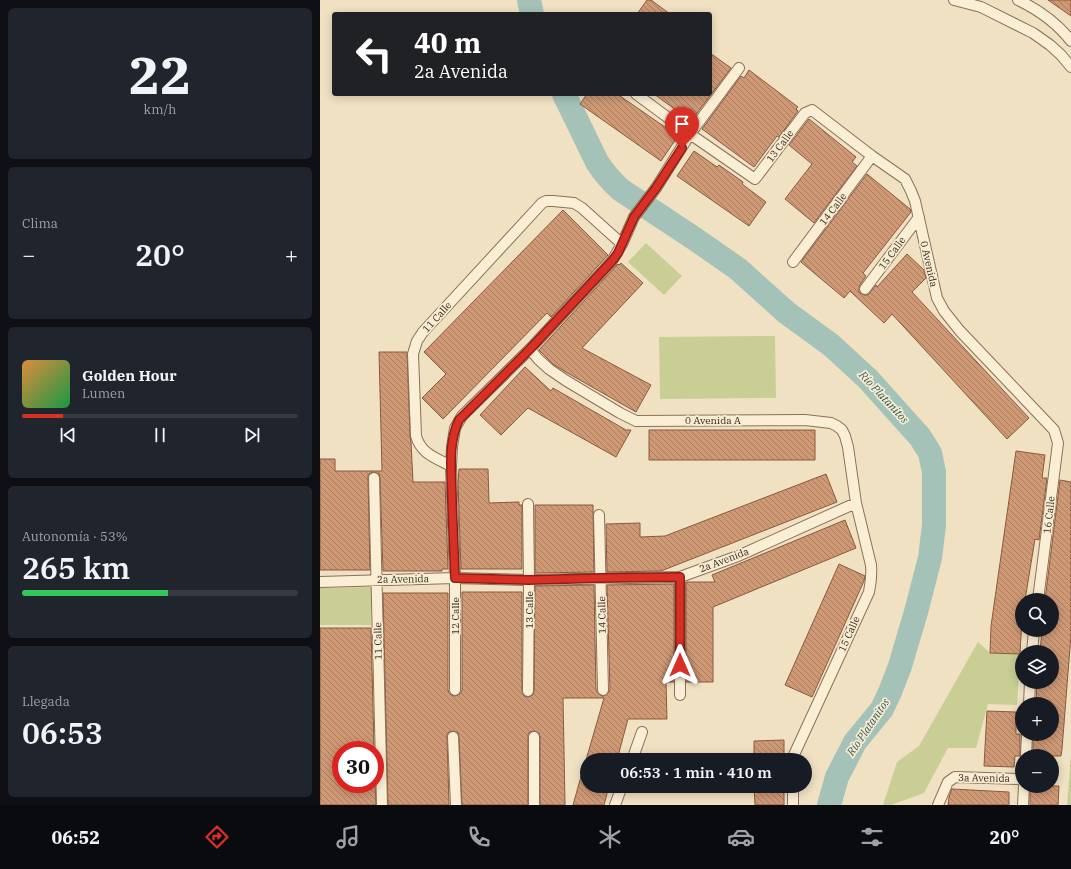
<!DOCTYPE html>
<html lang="es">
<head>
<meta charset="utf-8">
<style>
	body { margin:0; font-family:"IBM Plex Serif",serif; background:#20242c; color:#f1f3f6; height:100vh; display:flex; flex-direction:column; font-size:15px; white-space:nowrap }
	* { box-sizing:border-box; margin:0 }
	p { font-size:13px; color:#9ea1a6 }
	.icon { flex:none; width:22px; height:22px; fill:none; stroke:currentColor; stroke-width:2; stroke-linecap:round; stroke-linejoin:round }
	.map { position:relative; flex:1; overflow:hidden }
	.panel { display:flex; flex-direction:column; gap:8px; padding:8px; background:#0d0f14; width:320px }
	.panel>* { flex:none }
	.banner { position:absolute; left:12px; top:12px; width:380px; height:84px; border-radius:4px; box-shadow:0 2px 10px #0003; background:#202124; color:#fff; overflow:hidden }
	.fabs { position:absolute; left:695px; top:593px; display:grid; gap:8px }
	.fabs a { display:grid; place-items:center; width:44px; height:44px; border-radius:50%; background:#171b24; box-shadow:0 2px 10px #0003; font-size:20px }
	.speed { position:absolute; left:12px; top:741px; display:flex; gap:8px; font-size:20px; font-weight:700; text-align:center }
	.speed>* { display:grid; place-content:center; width:52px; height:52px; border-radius:50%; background:#171b24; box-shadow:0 2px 10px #0003; line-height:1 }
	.speed .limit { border:6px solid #d22; background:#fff; color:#111 }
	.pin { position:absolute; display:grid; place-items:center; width:34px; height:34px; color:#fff; margin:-41px -17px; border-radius:50% 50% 50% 0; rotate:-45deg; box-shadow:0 0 4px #0007 }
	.pin .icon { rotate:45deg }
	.me { position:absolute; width:44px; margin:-22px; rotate:0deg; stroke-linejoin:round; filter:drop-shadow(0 0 3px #0008) }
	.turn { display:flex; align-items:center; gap:14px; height:84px; padding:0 16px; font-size:18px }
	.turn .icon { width:52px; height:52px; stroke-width:2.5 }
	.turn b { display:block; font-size:28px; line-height:34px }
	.big { font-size:30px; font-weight:600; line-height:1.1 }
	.panel .card { flex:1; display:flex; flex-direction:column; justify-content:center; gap:6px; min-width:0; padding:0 14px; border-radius:6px; background:#20242c }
	.panel .dial { align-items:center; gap:0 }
	.dial b { font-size:52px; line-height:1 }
	.song { display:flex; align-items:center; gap:12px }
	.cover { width:48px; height:48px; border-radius:6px; background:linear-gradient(135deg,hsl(30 70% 55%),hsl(140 70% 35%)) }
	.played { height:4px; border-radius:2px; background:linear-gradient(90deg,#d93025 15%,#363941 15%) }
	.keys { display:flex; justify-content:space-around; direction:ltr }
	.heat { display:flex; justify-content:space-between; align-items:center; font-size:22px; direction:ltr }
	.charge { height:6px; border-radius:3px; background:linear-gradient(90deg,#34c759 53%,#363941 0) }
	.trip { position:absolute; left:260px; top:753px; width:232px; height:40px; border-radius:20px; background:#171b24; box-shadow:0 2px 10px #0003; font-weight:600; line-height:40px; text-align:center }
	.tabs { display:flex; height:64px; justify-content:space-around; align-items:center; background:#090b0e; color:#9ea1a6 }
	.tabs .icon { width:28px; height:28px }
	.tabs .on { color:#d93025 }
	.tabs b { font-size:18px; color:#f1f3f6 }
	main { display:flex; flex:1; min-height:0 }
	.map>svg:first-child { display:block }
</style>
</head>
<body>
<main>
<section class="panel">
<div class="card dial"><b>22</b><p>km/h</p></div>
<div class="card"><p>Clima</p>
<div class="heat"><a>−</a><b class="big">20°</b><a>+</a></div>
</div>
<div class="card">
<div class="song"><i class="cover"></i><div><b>Golden Hour</b><p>Lumen</p></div></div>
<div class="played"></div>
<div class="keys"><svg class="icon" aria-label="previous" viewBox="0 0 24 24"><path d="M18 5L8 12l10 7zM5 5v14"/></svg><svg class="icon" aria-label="pause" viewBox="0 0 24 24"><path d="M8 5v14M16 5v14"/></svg><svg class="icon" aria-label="next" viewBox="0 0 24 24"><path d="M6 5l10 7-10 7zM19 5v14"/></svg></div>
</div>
<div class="card"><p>Autonomía · 53%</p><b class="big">265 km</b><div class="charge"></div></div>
<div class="card"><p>Llegada</p><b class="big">06:53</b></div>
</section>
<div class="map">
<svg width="751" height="805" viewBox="0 0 751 805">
	<defs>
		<pattern id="forest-firs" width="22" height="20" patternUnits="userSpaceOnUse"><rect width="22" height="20" fill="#c9ce95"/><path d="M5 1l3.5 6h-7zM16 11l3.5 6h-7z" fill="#adb180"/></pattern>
		<pattern id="building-back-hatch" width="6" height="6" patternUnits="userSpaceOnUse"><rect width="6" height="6" fill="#cf9976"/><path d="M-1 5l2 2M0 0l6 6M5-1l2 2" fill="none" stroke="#a97d60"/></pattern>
	</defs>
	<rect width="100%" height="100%" fill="#f0e1c2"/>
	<path fill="url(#forest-firs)" d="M751,755v50h-4z"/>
	<path fill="#c9ce95" d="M326,243l36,33 -18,19 -36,-33z
		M455,336l1,62 -116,1 -1,-62z
		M51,587v38h-51v-37z
		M658,642l12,11 30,1 -3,51 -29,-1 -12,44h-28l-24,45 -33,12h-8l14,-43 22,-16z"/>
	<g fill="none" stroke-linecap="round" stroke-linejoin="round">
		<path stroke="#a4c2b8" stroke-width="24" d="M209,0l3,14
			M244,94l33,68c7,11 15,20 24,28l74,49 43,30 49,44 44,32 37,34 52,58 10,16 4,19v53l-4,33 -14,54 -16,54 -10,26 -8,17 -27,33 -18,35 -8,28"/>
	</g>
	<path fill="url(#building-back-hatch)" stroke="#8a5a3d" d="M327,0h4l19,14h-33z
		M728,0h23v16z
		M390,53l21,15 -40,53 -37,-27h56z
		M429,70l49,37 -2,2 2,2 -19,26 -2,-1 -23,31 -52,-38 39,-53 3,2z
		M267,94h30l61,42 -17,25 -81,-57z
		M489,119l47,38 -4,5 5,4 -43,57 -29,-24 27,-35 -23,-19z
		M374,151l23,16 2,-2 24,17 -1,2 24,18 -17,24 -72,-50z
		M547,174l43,35 1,3 -48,61 3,3 -6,9 -1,4v3l5,3h4l8,-10 1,2 30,-33 17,16 2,8 -14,14 117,126 -22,21 -115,-125 -8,9 -34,-32 -6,7 -43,-36z
		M243,210l45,45 -57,62 -4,-4 -104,106 -21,-21 24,-24 -22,-22z
		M301,263l22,20 -61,65 69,37 -15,27 -72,-41 -11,-7 -14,-14 79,-86 1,1z
		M59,352h28l3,84 1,6 2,40h32l3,87h-6v2h-59l-3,-93 -1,-4 -5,-2 -4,1 -2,2v3l2,92h-50v-111h15v12h47z
		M205,367l26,24 2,-3 73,42h5l-15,27 -88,-49 -27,27 -21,-20z
		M329,430h166v30h-166z
		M696,451l29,4 -3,23h5l-8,62 -4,-1 -10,61h-3v19l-2,35 -30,-1 1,-27z
		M139,469h29l1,34 30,-1v3h3v64h-61l-3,-87z
		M506,474l11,28 -176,69 -54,1 -1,-48 34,-1v14l25,-1z
		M740,480l11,2v153l-9,114 -1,7h-28v-22h19v-30h-16l1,-22h15v-30h-12l2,-22h10v-30h-7z
		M215,505h58l1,67 -59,1z
		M525,520l11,28 -143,59v75h-27v-100h29l-3,-7z
		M519,564l26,12 -1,5 -52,116 -27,-12z
		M354,584v98h-8l1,37h-39l-11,41h-31l18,-62h-41l2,107h-25v-68l-1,-4 -5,-2 -4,1 -2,2v71h-66l-3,-68 -1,-4 -5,-2 -4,1 -2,2v3l2,68h-61l-5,-212h65v97l1,3 2,2 4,1 5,-2 2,-4v-98h60v99l2,5 4,1 5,-2 1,-4 1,-105 59,-1 2,105 4,5 4,1 4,-3 2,-3 -3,-105z
		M0,628h51l3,122h-33v34h34l1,21h-56z
		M667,711l29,1v22h4v22h-5l-1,11 -30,-1z
		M464,740v20h-30v-19z
		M264,766h3v20h22l-5,19h-31z
		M434,786h30v19h-29z
		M710,786h29l-1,19h-28z
		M632,789l57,3v13h-61l1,-8z"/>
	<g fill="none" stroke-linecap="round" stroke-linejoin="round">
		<defs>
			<path id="minor" d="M634,0l27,7 52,26 17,12 11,10 10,12
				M698,0c21,10 39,23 53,41
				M316,94l54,40 65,45 50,-66 7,-3 60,46 33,23 6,12 4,10 22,97 7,13 16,20 94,99 4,13 -20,157
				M473,262l79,-106
				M545,289l54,-72
				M210,349l8,10 11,10 16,11 55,33 16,8 169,-1 26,3 6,3 5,4 3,6 3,11 8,56 15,62c1,10 0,17 -2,27l-76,165v3
				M131,466c-15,-8 -30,-12 -35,-30l-3,-82 4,-13 6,-9 119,-129 4,-2h7l21,2 8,5 40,36
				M54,478l8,327
				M208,504l1,76 -1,111
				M279,515l4,175
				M0,582l135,-4 74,2 151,-3 58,-21 118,-53
				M712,652l2,-22
				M135,690v-112l-4,-112 1,-19 3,-19 7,-12 68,-67 82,-88 10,-17 12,-27 22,-29 34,-54 49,-66
				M360,695v-118
				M709,704l1,-22
				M133,737l3,68
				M214,737v68
				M706,756l1,-22
				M312,760l10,-28
				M295,805l7,-19
				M473,805v-19
				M618,805l10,-23 7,-5 67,2
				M703,805l1,-19"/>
		</defs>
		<use href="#minor" stroke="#8a7158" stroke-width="12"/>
		<use href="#minor" stroke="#faeed5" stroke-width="10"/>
	</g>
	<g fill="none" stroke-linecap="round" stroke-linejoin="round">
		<defs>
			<path id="route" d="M360,665v-88l-79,1 -72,2 -74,-2c-1,-25 -2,-51 -3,-76 0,-27 -5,-58 7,-82l71,-71 82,-88 6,-8 16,-36 22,-29 26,-40"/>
		</defs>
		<use href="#route" stroke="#8d1f18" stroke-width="10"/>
		<use href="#route" stroke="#d93025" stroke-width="7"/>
	</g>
	<g text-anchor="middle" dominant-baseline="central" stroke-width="3.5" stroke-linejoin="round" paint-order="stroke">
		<g font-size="10" fill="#392a1d" stroke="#f7ebd2">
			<text transform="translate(460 146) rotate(-53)">13 Calle</text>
			<text transform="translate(513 209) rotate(-53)">14 Calle</text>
			<text transform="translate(572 253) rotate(-54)">15 Calle</text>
			<text transform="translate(609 264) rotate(77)">0 Avenida</text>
			<text transform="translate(117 317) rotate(-48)">11 Calle</text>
			<text x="393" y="420">0 Avenida A</text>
			<text transform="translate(729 515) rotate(-83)">16 Calle</text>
			<text transform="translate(404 560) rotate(-21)">2a Avenida</text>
			<text transform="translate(83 579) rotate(-1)">2a Avenida</text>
			<text transform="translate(209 610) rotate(-90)">13 Calle</text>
			<text transform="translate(282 615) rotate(-91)">14 Calle</text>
			<text transform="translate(135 616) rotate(-90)">12 Calle</text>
			<text transform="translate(529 634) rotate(-66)">15 Calle</text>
			<text transform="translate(58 641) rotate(-91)">11 Calle</text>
			<text transform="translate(664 778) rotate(1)">3a Avenida</text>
		</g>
		<g font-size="11" font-style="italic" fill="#2c5a56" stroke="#f7ebd2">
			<text transform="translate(564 397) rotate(47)">Río Platanitos</text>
			<text transform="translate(548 727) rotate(-56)">Río Platanitos</text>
		</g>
	</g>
</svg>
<div class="fabs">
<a><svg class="icon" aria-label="search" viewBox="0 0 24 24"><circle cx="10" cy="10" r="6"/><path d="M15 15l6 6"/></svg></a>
<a><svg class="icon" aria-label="layers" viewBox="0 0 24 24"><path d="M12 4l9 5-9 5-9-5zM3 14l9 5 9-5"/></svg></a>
<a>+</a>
<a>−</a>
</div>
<div class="speed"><div class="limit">30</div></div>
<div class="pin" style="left:362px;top:148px;background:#d93025"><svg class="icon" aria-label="arrive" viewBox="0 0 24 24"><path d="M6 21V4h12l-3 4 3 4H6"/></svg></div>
<svg class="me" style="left:360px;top:665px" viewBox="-20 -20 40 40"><path d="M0-17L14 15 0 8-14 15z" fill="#d93025" stroke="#fff" stroke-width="4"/></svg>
<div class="trip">06:53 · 1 min · 410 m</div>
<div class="banner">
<div class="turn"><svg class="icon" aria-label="left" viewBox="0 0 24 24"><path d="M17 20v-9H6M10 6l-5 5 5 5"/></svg><div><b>40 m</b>2a Avenida</div></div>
</div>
</div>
</main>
<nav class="tabs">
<b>06:52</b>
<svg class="icon on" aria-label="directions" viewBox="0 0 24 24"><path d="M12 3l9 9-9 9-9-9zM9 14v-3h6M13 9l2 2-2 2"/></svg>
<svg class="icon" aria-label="music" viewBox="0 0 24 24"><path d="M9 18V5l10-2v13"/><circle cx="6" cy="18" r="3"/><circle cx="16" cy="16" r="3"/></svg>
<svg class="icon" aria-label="phone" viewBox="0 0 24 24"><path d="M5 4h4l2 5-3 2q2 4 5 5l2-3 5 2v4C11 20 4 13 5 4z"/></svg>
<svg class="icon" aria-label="climate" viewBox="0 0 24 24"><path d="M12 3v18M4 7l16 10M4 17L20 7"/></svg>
<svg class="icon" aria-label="car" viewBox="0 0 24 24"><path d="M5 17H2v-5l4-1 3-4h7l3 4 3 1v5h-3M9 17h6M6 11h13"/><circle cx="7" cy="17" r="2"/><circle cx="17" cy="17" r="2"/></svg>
<svg class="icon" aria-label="filters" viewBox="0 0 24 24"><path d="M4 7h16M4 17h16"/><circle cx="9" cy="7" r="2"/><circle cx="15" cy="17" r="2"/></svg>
<b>20°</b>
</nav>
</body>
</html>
